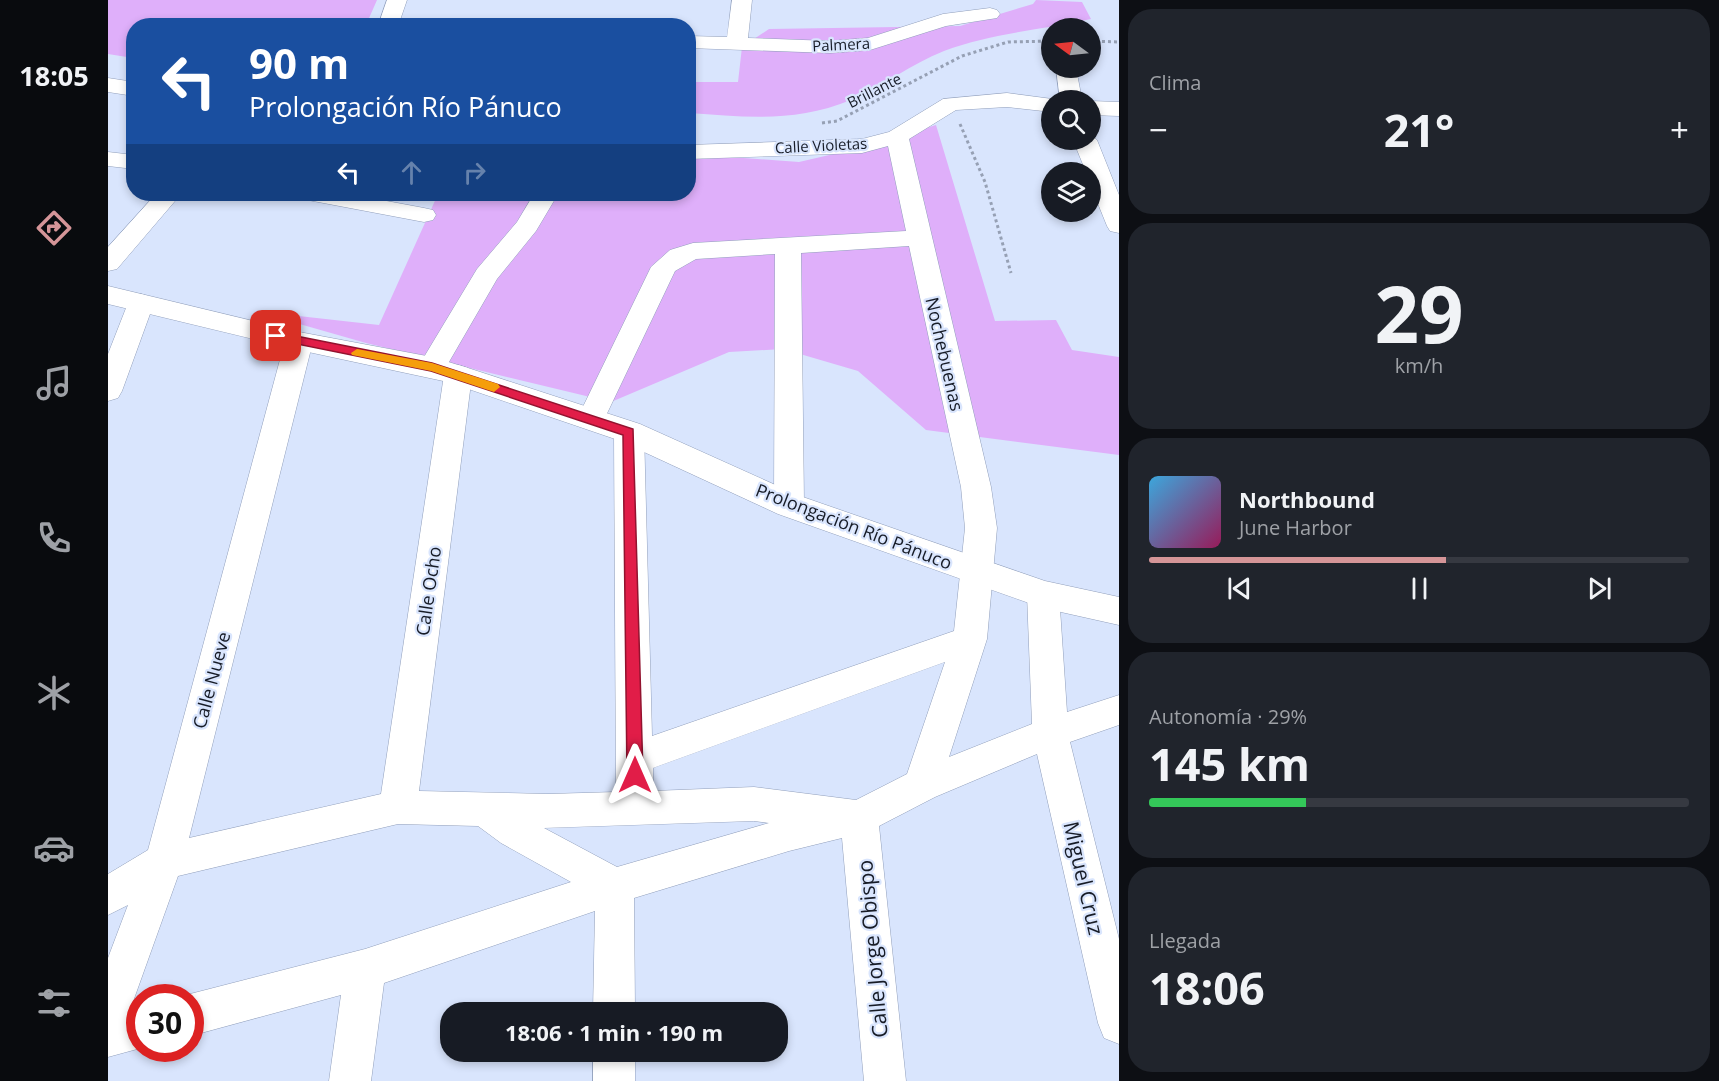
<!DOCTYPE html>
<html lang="es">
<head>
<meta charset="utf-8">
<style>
	body { margin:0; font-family:"Open Sans",sans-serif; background:#20242c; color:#f1f3f6; height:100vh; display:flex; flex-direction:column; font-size:22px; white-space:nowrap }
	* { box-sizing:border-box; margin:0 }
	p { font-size:20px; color:#9ea1a6 }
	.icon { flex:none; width:33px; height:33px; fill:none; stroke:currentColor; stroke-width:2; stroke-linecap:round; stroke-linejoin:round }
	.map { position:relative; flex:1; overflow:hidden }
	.panel { display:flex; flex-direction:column; gap:9px; padding:9px; background:#0d0f14; width:600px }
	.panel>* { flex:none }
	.top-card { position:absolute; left:18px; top:18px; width:570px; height:183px; border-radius:24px; box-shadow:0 3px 9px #0003; background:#1a4fa0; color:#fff; overflow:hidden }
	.needle { width:39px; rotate:285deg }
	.fabs { position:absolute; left:933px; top:18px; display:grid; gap:12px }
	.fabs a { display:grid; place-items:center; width:60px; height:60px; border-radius:50%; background:#171b24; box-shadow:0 3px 9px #0003; font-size:30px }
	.speed { position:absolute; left:18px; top:984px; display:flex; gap:12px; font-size:30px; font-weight:700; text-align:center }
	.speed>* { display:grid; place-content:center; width:78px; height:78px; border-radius:50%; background:#171b24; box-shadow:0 3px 9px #0003; line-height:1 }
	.speed .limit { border:9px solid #d22; background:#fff; color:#111 }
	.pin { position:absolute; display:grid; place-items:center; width:51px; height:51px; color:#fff; margin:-26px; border-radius:12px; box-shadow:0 3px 9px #0006 }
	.me { position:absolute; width:66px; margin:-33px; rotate:0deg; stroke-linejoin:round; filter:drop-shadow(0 0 4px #0008) }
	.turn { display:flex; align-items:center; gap:21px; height:126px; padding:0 24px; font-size:27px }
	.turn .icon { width:78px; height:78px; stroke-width:2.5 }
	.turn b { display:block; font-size:42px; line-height:51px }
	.lanes { display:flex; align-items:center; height:57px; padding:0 24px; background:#0003; justify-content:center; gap:30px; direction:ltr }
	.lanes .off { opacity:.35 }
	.big { font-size:45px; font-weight:700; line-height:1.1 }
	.panel .card { flex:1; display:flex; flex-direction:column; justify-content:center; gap:9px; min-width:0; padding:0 21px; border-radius:24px; background:#20242c }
	.panel .dial { align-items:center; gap:0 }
	.dial b { font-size:78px; line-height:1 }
	.song { display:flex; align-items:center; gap:18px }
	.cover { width:72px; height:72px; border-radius:9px; background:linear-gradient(135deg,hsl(200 70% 55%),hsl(330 70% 35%)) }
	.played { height:6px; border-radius:3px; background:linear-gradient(90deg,#d59598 55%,#363941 55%) }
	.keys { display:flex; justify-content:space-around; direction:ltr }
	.heat { display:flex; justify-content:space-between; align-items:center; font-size:33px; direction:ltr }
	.charge { height:9px; border-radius:4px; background:linear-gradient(90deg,#34c759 29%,#363941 0) }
	.trip { position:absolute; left:332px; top:1002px; width:348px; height:60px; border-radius:24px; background:#171b24; box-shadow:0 3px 9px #0003; font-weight:700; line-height:60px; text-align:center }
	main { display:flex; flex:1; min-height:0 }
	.tab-bar { display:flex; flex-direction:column; width:108px; justify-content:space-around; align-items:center; background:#090b0e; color:#9ea1a6 }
	.tab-bar .icon { width:42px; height:42px }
	.tab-bar .selected { color:#d59598 }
	.tab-bar b { font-size:27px; color:#f1f3f6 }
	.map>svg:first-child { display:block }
</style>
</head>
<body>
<main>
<nav class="tab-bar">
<b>18:05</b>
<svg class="icon selected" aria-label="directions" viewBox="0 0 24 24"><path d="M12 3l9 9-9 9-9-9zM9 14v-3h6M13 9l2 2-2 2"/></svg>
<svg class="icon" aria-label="music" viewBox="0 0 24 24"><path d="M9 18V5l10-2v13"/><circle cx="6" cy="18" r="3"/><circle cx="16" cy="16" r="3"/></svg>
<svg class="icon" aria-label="phone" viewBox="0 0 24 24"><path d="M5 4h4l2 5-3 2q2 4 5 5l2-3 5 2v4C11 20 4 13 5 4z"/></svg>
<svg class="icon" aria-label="climate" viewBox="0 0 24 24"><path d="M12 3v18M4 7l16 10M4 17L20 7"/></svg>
<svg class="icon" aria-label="car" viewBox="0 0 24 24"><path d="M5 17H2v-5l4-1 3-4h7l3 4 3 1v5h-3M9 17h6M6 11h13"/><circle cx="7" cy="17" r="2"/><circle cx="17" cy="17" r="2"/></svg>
<svg class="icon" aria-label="filters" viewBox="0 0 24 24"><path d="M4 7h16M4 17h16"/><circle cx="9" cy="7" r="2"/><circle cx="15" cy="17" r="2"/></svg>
</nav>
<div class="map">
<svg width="1011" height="1081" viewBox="0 0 1011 1081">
	<rect width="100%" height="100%" fill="#d9e5fd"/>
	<path fill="#dfaffa" d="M0,0h269l-11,25 -232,1 -1,32 -25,-4z
		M928,0l46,2 9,17c-49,11 -100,14 -147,32 -33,13 -61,35 -93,49 -56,23 -105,17 -162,13l-1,-31h50l4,-35 27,-18 191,-3 73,-22z
		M828,125l59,196 61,-1 16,30 47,7v98l-193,-25 -68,-59 -75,-22 -54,3 -118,50 -245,-59 -112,-32 125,14 59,-131h250l1,-40 110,8 65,-15z"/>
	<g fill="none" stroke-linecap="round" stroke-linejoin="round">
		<defs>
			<path id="minor" d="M279,0h20l-9,26h-20z
				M624,0h20l-4,38 82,3 38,-3 75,-24 47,-6 7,2 3,4 -3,4 -51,8 -76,24 -40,3 -142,-5v-12l39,1z
				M948,68h20l6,32h-22z
				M0,78l26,4v14l-26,-4z
				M899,93l53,7h-8v12l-45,-5 -51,3 -47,29 82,348 6,41 -10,111 -38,118 83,-33 -5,-130 4,-9 12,-4 12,4 4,9 8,118 52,-17v30l-49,17 49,197v105l-15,-6 -6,-15 -61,-269 -102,43 -56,29 27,255h-42l-22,-243 -53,13 -155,47 1,114h-42l2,-101 -211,72 -13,98h-42l12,-86 -151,41v-38h-8l8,-4 175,-45 206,-67 -70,-39 -23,-17 -80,-2 -220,52 -48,134 10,-3 1,41 -33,9v-99l20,-53 -20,10v-41l40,-24 137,-509 4,-6 10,-3 10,3 4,6 -124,497 192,-44 63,-419 4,-7 10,-3 10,3 4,7 -53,416 129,3 68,-2 -2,-360 5,-7 10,-3 10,3 5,7 8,304 302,-105 11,-103 -4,-41 -52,-241 -108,7 3,252 -4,8 -11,3 -11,-3 -4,-8 1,-251 -79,5 -21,12 -74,155 -10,3 -10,-3 -4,-7 74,-152 19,-17 23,-7 213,-12 -18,-85 -26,7 -174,6v-14l174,-6 27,-7 54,-33zM837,662l-38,112 -51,26 -102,-13 -101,4v-23zM646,821l15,2 -152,44 -73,-39z
				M982,101l29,1v14l-29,-1z
				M982,134l7,6 22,55v38l-9,-2 -3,-5 -17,-42v-12h-4l-13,-32h17z
				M0,152l26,3v14l-26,-3z
				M48,194h25l-64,75 -9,2v-24z
				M193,194h48l75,14 9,2 3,5 -3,5 -9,2 -111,-21 -9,-2z
				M426,194h24l-22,37 -39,48 -55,95 -10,2 -10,-2 -4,-7 59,-98 40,-47z
				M33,294l9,3 4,6 -32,88 -4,7 -10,3v-47l20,-51 4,-6z
				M485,1052h42v29h-42z"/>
			<path id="tertiary" d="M0,286l191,46 133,25 36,11 172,56 160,72 245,85 74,16v28l-76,-17 -265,-94 -160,-74 -170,-58 -149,-32 -191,-46z"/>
		</defs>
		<use href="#minor" stroke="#919fbb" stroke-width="1"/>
		<use href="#tertiary" stroke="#919fbb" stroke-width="1"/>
		<path stroke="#96a0b4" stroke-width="3" stroke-dasharray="3 3" stroke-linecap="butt" d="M982,41l29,1
			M714,123l15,-2 125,-65 46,-14 44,-1
			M852,124l25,58 26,91"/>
		<use href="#minor" fill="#fff" fill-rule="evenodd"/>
		<use href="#tertiary" fill="#fff" fill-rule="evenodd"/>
	</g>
	<path fill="#e11d48" stroke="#92132f" stroke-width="1.5" d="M168,332l156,31 201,66 10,346 -3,5 -5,2 -6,-2 -2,-5 -4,-340 -192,-64 -159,-32v-6z"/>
	<path fill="#f59e0b" d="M249,349l75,14 66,21 2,3 -6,5 -63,-21 -79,-16 -1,-2z"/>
	<g text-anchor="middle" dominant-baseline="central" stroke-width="4.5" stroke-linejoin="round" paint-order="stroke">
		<g font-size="15" fill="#171c27" stroke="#d9e5fd">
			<text transform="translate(733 44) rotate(-3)">Palmera</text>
			<text transform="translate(766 90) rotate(-27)">Brillante</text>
			<text transform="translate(713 145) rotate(-3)">Calle Violetas</text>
		</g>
		<g font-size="18" fill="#171c27" stroke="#d9e5fd">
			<text transform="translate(837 354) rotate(77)">Nochebuenas</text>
			<text transform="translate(746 526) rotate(21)">Prolongación Río Pánuco</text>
			<text transform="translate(320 591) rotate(-82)">Calle Ocho</text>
			<text transform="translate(103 680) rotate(-75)">Calle Nueve</text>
		</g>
		<g font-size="21" fill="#171c27" stroke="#d9e5fd">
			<text transform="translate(976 878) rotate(77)">Miguel Cruz</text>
			<text transform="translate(764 949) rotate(-95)">Calle Jorge Obispo</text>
		</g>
	</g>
</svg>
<div class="fabs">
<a><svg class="needle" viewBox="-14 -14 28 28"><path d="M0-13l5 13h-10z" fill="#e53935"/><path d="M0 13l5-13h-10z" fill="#9ea1a6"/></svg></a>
<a><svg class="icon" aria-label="search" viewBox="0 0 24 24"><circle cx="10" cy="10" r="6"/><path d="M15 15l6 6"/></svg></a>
<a><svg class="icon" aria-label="layers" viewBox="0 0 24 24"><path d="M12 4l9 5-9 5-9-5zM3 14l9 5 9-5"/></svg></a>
</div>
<div class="speed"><div class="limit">30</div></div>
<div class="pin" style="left:168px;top:336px;background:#d93025"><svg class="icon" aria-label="arrive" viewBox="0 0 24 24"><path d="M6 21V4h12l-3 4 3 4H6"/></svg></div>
<svg class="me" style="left:527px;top:775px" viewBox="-20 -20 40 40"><path d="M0-17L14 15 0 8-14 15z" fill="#e11d48" stroke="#fff" stroke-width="4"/></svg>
<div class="trip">18:06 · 1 min · 190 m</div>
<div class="top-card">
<div class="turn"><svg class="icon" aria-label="left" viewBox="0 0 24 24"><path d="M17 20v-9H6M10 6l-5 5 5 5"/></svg><div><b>90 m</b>Prolongación Río Pánuco</div></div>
<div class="lanes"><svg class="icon" aria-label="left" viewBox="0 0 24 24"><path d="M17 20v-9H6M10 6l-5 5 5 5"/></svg><svg class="icon off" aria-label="ahead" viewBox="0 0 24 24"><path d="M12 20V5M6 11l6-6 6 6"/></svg><svg class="icon off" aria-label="right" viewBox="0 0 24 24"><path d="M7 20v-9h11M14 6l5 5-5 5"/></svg></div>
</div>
</div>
<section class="panel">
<div class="card"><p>Clima</p>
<div class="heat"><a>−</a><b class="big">21°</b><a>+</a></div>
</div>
<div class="card dial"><b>29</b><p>km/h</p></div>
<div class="card">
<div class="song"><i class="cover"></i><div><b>Northbound</b><p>June Harbor</p></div></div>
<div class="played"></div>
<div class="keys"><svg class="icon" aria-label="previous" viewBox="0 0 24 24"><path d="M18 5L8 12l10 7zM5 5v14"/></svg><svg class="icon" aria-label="pause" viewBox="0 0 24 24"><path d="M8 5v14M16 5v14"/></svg><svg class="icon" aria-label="next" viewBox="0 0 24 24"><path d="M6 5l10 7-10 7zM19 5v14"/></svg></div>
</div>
<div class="card"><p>Autonomía · 29%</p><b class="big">145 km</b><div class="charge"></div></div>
<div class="card"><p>Llegada</p><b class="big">18:06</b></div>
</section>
</main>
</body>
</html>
